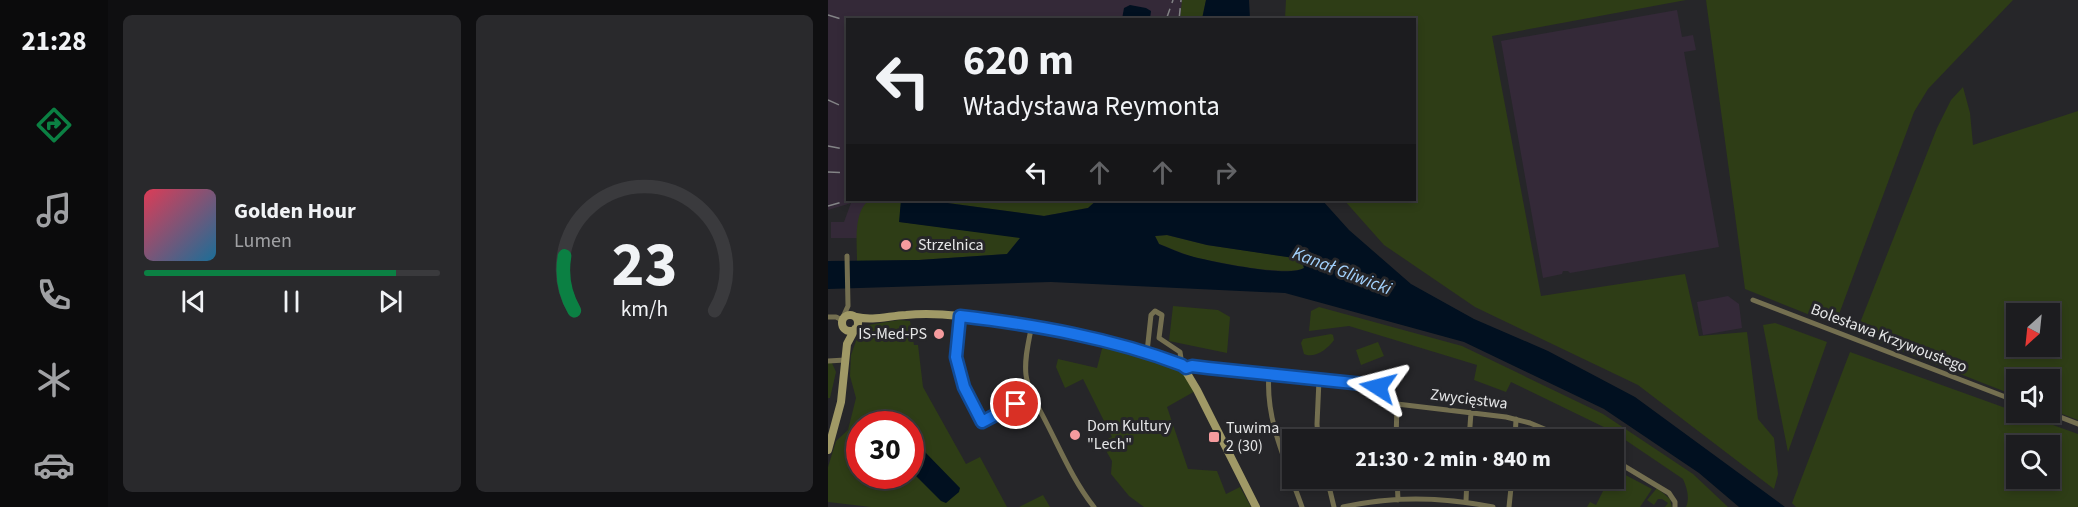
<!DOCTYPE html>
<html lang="en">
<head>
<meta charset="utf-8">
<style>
	body { margin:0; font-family:"Source Sans 3",sans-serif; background:#29292c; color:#f1f3f6; height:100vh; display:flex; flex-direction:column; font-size:22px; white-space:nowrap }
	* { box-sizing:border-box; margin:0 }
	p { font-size:20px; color:#a0a1a4 }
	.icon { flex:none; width:33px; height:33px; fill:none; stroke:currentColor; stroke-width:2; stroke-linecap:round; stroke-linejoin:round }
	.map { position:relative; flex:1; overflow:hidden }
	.side { display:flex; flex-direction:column; gap:15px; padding:15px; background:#0f0f11; width:720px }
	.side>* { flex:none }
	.banner { position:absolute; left:18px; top:18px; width:570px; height:183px; border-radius:0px; box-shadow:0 3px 9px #0003,0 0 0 2px #3a3a3d; background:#1c1c1f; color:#f1f3f6; overflow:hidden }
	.needle { width:39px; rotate:207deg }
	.fabs { position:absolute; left:1178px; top:303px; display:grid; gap:12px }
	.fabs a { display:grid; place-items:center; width:54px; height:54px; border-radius:0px; background:#1c1c1f; box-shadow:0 3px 9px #0003,0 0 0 2px #3a3a3d; font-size:30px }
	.speed { position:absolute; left:18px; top:411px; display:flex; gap:12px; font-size:30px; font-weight:700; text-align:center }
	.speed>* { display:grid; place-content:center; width:78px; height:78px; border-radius:50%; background:#1c1c1f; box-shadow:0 3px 9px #0003,0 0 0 2px #3a3a3d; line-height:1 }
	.speed .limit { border:9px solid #d22; background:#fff; color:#111 }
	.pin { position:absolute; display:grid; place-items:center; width:51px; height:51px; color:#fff; margin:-26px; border:3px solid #fff; border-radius:50%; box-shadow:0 2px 6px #0007 }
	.me { position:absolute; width:66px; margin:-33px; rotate:279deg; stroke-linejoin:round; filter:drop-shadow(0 0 4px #0008) }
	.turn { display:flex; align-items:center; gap:21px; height:126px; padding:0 18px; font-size:27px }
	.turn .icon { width:78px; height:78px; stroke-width:2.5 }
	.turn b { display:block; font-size:42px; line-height:51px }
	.lanes { display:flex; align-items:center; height:57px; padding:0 18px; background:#0003; justify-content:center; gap:30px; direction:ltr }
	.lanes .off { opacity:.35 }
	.side .tile { flex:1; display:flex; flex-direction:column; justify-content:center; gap:9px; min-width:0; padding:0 21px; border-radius:9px; background:#29292c }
	.side .dial { align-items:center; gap:0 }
	.dial svg { height:156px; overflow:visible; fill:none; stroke:#3a3a3d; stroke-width:7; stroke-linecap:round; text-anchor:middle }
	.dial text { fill:#f1f3f6; stroke:none }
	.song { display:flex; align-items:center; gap:18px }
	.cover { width:72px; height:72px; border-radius:9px; background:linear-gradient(135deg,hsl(350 70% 55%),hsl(200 70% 35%)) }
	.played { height:6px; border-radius:3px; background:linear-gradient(90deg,#0b8043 85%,#3a3a3d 85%) }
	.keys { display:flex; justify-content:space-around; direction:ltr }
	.side .tiles { flex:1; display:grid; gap:15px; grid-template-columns:repeat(2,1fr) }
	.trip { position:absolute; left:454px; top:429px; width:342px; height:60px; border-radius:0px; background:#1c1c1f; box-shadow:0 3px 9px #0003,0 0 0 2px #3a3a3d; font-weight:700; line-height:60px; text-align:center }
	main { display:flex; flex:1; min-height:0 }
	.dock { display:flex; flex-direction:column; width:108px; justify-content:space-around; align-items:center; background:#0b0b0c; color:#a0a1a4 }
	.dock .icon { width:42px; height:42px }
	.dock .active { color:#0b8043 }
	.dock b { font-size:27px; color:#f1f3f6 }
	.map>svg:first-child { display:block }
</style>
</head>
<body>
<main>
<nav class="dock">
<b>21:28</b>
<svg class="icon active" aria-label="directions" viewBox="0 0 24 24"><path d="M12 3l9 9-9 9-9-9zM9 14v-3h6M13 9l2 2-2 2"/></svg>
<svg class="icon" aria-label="music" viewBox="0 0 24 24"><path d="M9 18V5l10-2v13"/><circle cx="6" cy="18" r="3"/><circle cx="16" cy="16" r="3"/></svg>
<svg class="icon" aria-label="phone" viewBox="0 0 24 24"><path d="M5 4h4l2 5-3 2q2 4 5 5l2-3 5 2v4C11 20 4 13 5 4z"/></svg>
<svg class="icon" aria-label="climate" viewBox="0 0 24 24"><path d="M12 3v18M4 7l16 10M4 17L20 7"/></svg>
<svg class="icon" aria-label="car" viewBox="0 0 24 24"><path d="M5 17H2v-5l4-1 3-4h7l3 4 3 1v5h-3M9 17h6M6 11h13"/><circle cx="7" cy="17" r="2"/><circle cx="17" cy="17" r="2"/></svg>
</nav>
<section class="side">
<div class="tiles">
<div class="tile">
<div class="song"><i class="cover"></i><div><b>Golden Hour</b><p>Lumen</p></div></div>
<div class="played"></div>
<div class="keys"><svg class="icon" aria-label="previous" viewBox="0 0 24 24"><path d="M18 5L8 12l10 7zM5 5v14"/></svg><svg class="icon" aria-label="pause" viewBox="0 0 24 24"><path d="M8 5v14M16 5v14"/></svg><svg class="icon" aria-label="next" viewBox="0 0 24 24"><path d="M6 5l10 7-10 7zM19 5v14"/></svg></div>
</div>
<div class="tile dial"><svg viewBox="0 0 100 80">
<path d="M14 69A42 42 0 1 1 86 69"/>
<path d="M14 69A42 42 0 0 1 9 41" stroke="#0b8043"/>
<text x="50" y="56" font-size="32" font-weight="700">23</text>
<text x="50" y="72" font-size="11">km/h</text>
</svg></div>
</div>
</section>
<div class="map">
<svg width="1250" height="507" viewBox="0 0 1250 507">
	<rect width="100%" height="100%" fill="#262629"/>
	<path fill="#342938" d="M0,0h355l-2,19 -333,1v180h23l-13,38h-27v-16h13l7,-19 -23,7z
		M849,10l5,27 11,-2 3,15 -12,2 35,195 -149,26 -2,-2h-5l-1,3 -19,4 -42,-237z
		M900,296l11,8 3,24 -39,7 -6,-33z"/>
	<path fill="#2e3d16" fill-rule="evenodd" d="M354,0h24l-4,19 -22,1z
		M458,0h400l-194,36 49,260 144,-22 14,62 48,-4 11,87 16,19 4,36 -4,15 -136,-104 -163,-78 -91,-62 -40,-45h70v-180l-129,-1z
		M878,0h307l-85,89 -14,23 -79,213 -90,-36z
		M1135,87l7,26 3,32 105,-34v309l-29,-11v-29h-33v16l-160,-63 81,-205 14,-28zM1188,314h33v32h-33z
		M42,200h31l-1,22 121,15 -14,17 -88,6 -62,1c0,-18 -4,-51 13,-61z
		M97,200h172l-9,8 -44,8z
		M339,235l40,10 95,14 2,9c-17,9 -89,-6 -110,-11 -12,-3 -23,-9 -35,-13l-4,-8z
		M345,306l45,4 12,7 -3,36 -58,-12z
		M491,307l143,39 141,68 90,60 35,33h-42c4,-9 1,-19 -3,-28l-71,-48 -101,-49 -5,10 -32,-12 3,-15 -128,-39 -40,5 2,-20z
		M71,320l11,1 4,24h4l5,42 43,77 14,-7 27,50h-136l-43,-5v-35l8,-26 12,-11 8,-32 -6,-22 1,-21 5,-14 12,-16zM32,424h50v52h-50z
		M947,323l52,19 -39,110 -25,-127z
		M503,334l2,1 1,5c-6,9 -20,19 -30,14l-3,-11 2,-4z
		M276,341l78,24 15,25 -30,17 21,62 29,2 9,23 14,-7 11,20h-107l-15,-11 -18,-22 1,-13 -11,-19 11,-5 -29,-58 -18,9 -9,-21 2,-8 39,9z
		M550,342l6,14 -23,9 -5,-15z
		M1022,352l228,82v73h-282l-4,-4zM1188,446h33v32h-33z
		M0,363h4l4,9 -6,26h-2z
		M788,464l2,1 -2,5 36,19 -12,18h-53l3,-5 6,3 13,-26 5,-1v-10z
		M829,488l13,11 2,8h-7l3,-4 -6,-4h-4l-4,6 -7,-5z
		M215,495l7,12h-31z"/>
	<path fill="#011020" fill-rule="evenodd" d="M378,0h43l1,19h-48z
		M302,5l16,3 5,3 -1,8h-28l2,-11z
		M73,200h24l119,16 44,-8 9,-8h225l27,30 62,54 63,35 74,32 87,46 150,110h-46l-40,-34 -95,-64 -140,-67 -179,-49 -234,-11 -223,7v-28l91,-1 88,-6 13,-16 -121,-16zM339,235l40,10 94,14 3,9c-16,10 -89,-6 -110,-11 -12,-3 -23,-8 -35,-13l-4,-8z
		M92,451h4l36,37 -1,4 -13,11 -5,-2 -25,-25 -2,-8 -3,-3z"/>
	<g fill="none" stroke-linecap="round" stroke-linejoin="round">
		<path stroke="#746f50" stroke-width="5" d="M925,300l263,101
			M132,316l-4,41 8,30 18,35 51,-26
			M0,317h8l6,3
			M15,317l5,-11 -1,-50
			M204,324c-3,17 -8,34 -6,51 2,16 13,33 20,47 15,29 28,60 48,85
			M319,352l4,-37 4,-4 7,4 -3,23 21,14 2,13
			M0,361l17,-1
			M358,368l6,-2 181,19 24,19 109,13 24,6 41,17
			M441,374c-4,46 18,90 33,133
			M1219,412l31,12
			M490,440l-1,-16 2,-44
			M568,440l1,-36
			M641,440l2,-28
			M687,440l1,-21
			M786,460l55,33 6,9v5
			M499,478l7,29
			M569,478l1,22
			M638,501l1,-23
			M515,507c48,-11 101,-10 150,0
			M681,507l3,-29"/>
		<path stroke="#a09966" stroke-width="8" d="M14 323a8 8 0 1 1 16 0a8 8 0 1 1-16 0Z
			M28,317c17,4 32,-1 50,-2 18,-2 36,-1 54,1 76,6 152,22 222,49l15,25 59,117
			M0,450l13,-48 6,-58 8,-15"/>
		<path stroke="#838486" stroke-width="1.5" stroke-dasharray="12 6" stroke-linecap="butt" d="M0,15l20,6
			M338,20l7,-20
			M351,20l2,-20
			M0,100l20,9
			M0,146l20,4
			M0,172l20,1
			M0,206l21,-6"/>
	</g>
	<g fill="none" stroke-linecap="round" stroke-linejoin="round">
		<defs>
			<path id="route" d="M188,404l-34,18 -18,-35 -8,-30 4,-41c76,9 151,22 222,49l4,3 6,-2 16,2 165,17 5,2"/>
		</defs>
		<use href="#route" stroke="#114b97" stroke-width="15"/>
		<use href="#route" stroke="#1a73e8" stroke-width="10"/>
	</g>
	<g fill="#f59b9e" stroke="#262629" stroke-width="2">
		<circle cx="78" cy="245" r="6"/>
		<circle cx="111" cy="334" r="6"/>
		<circle cx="247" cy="435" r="6"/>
		<rect x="380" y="431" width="12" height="12" rx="3"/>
	</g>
	<g text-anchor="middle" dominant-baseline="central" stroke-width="6" stroke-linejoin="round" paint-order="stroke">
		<g font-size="16" fill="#e5e6e7" stroke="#262629" text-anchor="start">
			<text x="90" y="245">Strzelnica</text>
			<text x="99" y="334" text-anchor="end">IS-Med-PS</text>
			<text x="259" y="426">Dom Kultury<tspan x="259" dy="18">"Lech"</tspan></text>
			<text x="398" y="428">Tuwima<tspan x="398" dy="18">2 (30)</tspan></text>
		</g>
		<g font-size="16" fill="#e5e6e7" stroke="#262629">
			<text transform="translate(1061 338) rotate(21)">Bolesława Krzywoustego</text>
			<text transform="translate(641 399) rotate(7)">Zwycięstwa</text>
		</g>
		<g font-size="18" font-style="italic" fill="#a3d2fe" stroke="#262629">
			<text transform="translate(514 271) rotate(21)">Kanał Gliwicki</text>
		</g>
	</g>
</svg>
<div class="fabs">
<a><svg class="needle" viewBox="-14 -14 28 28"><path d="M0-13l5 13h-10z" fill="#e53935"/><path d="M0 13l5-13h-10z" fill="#a0a1a4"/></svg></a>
<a><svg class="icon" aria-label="sound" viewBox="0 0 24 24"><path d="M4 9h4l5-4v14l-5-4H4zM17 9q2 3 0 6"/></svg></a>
<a><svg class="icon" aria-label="search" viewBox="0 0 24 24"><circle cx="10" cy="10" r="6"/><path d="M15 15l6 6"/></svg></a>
</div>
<div class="speed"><div class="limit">30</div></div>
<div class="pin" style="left:188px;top:404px;background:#d93025"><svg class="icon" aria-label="arrive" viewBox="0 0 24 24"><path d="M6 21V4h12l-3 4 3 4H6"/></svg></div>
<svg class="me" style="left:550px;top:387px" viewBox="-20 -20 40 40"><path d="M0-17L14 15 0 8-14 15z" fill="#1a73e8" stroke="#fff" stroke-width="4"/></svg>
<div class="trip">21:30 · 2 min · 840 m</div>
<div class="banner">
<div class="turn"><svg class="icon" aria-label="left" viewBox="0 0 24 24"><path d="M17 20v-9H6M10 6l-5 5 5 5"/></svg><div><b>620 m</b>Władysława Reymonta</div></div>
<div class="lanes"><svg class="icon" aria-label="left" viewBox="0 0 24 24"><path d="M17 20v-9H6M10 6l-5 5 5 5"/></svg><svg class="icon off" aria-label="ahead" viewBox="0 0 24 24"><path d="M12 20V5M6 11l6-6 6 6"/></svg><svg class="icon off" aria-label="ahead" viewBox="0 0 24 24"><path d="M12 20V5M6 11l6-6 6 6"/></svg><svg class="icon off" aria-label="right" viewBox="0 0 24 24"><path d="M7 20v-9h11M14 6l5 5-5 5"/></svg></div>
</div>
</div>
</main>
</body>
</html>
